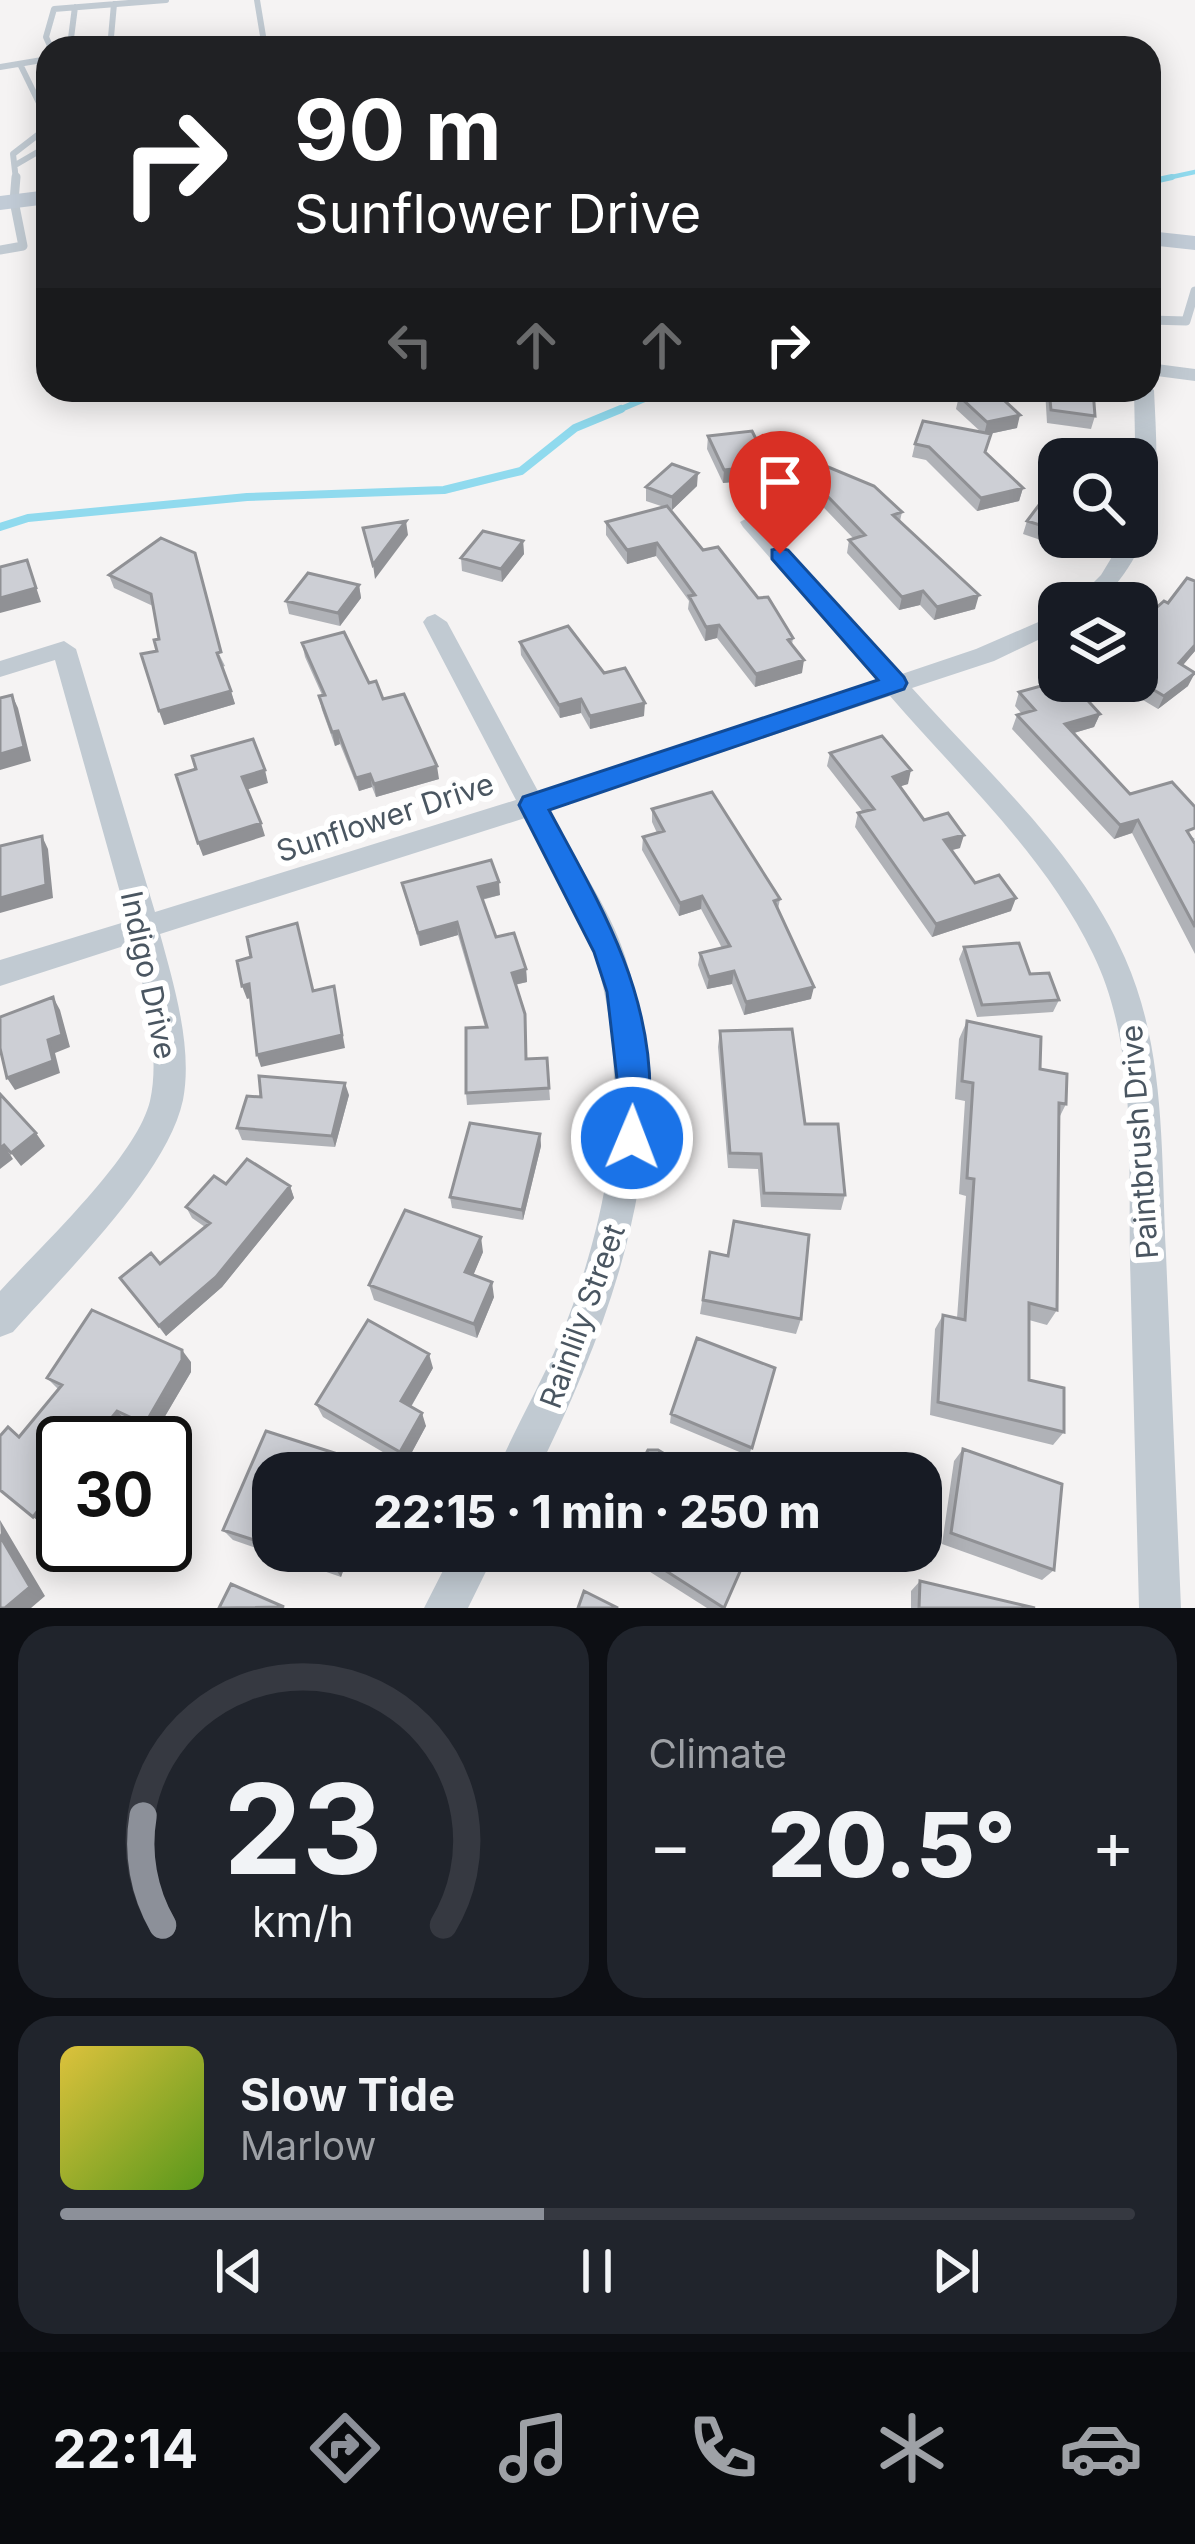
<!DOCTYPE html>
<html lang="en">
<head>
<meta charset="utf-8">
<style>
	body { margin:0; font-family:Inter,sans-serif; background:#20242c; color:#f1f3f6; height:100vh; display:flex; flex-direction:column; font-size:45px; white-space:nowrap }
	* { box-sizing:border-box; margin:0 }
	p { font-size:39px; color:#9ea1a6 }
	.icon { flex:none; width:66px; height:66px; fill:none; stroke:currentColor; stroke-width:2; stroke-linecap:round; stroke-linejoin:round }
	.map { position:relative; height:1608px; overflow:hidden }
	.panel { display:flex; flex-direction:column; gap:18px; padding:18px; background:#0d0f14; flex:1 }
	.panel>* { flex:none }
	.banner { position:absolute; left:36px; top:36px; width:1125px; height:366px; border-radius:36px; box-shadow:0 6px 30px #0003; background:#202124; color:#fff; overflow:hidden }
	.controls { position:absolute; left:1038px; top:438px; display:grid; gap:24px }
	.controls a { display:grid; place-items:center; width:120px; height:120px; border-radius:24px; background:#171b24; box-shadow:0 6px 30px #0003; font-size:60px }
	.speed { position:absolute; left:36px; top:1416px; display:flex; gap:24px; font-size:60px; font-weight:700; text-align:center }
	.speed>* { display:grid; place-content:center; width:156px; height:156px; border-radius:50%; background:#171b24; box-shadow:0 6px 30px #0003; line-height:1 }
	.speed .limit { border:6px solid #111; border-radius:18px; background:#fff; color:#111 }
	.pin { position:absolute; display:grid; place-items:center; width:102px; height:102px; color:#fff; margin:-123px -51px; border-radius:50% 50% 50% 0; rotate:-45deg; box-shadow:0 0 12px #0007 }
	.pin .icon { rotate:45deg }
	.me { position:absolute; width:132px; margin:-66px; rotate:1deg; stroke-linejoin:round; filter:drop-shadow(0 0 9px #0008) }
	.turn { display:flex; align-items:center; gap:42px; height:252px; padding:0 60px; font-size:54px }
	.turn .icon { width:156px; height:156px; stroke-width:2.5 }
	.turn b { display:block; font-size:84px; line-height:102px }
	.lanes { display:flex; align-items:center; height:114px; padding:0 60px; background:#0003; justify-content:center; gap:60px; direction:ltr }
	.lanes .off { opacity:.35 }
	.big { font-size:90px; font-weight:800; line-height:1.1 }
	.panel .tile { flex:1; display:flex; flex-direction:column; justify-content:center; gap:18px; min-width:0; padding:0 42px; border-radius:36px; background:#20242c }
	.panel .dial { align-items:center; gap:0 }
	.dial svg { height:312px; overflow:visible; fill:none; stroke:#363941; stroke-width:7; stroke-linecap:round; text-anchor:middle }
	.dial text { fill:#f1f3f6; stroke:none }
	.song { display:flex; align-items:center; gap:36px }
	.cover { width:144px; height:144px; border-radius:18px; background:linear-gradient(135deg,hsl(50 70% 55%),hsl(90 70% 35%)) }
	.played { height:12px; border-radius:6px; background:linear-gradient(90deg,#8c9099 45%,#363941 45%) }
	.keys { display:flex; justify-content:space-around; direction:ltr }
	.heat { display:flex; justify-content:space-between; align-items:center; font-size:66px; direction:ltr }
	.panel .tiles { flex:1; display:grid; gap:18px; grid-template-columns:1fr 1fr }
	.tile:last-child { grid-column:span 2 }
	.trip { position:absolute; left:252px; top:1452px; width:690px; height:120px; border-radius:36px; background:#171b24; box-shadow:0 6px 30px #0003; font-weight:800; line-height:120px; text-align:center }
	.tab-bar { display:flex; height:192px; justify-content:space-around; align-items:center; background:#090b0e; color:#9ea1a6 }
	.tab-bar .icon { width:84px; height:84px }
	.tab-bar .selected { color:#8c9099 }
	.tab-bar b { font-size:54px; color:#f1f3f6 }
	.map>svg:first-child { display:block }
</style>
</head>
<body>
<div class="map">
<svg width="1195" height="1608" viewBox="0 0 1195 1608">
	<rect width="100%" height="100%" fill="#f5f3f3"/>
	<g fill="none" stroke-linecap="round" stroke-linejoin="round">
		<path stroke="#90daee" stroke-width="4.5" d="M1158,180l37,-8"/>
		<path stroke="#90daee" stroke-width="6" d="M1149,182l23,-5
			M614,412l52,-22"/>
		<path stroke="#90daee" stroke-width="8" d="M0,527l28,-9 219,-21 197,-7 77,-19 54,-43 46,-19"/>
		<path stroke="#c1cad2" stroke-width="6" d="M257,0l8,48
			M75,7l-4,31 10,10
			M51,48l-5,-11 8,-28 112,-9
			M110,48l4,-44
			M144,48l119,-9
			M20,64l20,41
			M0,67l48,-8
			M17,164l31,-18
			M16,180l-3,-26 35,-27"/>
		<path stroke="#c1cad2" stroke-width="9" d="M0,250l23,-4 -9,-45 2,-24
			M1149,320l37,1 9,-30"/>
		<path fill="#c1cad2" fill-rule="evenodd" d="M1149,363l46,6v12l-46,-6z
			M1149,386l5,4c4,86 11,148 -55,213h-26l28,-28 23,-38h13l-3,-147h15z
			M1056,458l8,1h-5v11l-10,-2 -3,-4z
			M751,516l8,1 140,158 77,-26 83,-36v17l-65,31 -82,27c74,83 168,166 213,270 41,92 36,197 41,296 5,118 10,236 15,354h-42c-3,-116 -6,-232 -9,-348 -2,-99 8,-214 -37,-306 -47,-98 -133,-177 -203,-258l-342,114c24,45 62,98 77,146 57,179 -9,356 -88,517h-41c19,-45 44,-87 63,-132 50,-122 75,-256 36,-385 -14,-47 -47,-94 -70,-138l-365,116c14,51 33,114 23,166 -16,75 -119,174 -170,232l-13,5v-46c41,-45 136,-133 150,-190 11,-49 -6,-110 -17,-158l-133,43v-26l128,-39 -73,-261 -55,17v-16l64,-20 12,8 79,263 361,-112 -93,-178 4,-5 8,-3 12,8 92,171 339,-111 -135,-155 -3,-5z
			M453,1551h43l-28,57h-44z"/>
		<path fill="#c1cbd6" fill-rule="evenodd" d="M48,190v14l-48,6v-14z
			M1149,231l46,5v14l-46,-5z"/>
	</g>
	<path fill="#b0b2b7" d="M1045,390h48l2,26 -4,13 -44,-6z
		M959,396l58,32 -28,6 -3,19 37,35 -4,13 -42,10 -51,-51 -14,-3 3,-13 66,-12 -25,-23z
		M708,436l60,42 -45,5 -16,-34z
		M780,447l122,65 -2,9 75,88 -41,11 -14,-15 -21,5 -52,-57 2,-13 4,-2 -75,-78z
		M697,486l-25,24 -2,-1 33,41 55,48 35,40 -1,7 10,28 -47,14 -38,-49 -12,3 -17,-32 1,-8 -33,-45 -29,8 -21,-29v-13l58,-15 -18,-6v-14z
		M1059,501v36h20l-9,13 -47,-16 4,-13z
		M161,538l64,128 -3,1 13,37 -71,21 -7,-74 2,-12 -6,-33 -39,-18 -5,-13z
		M523,541l1,13 -22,28 -40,-11 -1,-13z
		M1195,581v70l-13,14 6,21 -30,23 -47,-28h26v-56z
		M359,585l2,13 -21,28 -51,-12 -3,-13z
		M520,642l84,31 40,43 -54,13 -9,-16 -21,5 -39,-63z
		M302,643l67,40 14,16 56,80 -63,18 -4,-10 -13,4 -19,-47 -5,2 -13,-36 -3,-14 3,-1 -17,-38z
		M1019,692l81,22 -6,13 -20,6 56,61 65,45 -2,1 2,4v110l-63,-121 -18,6 -102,-110 5,-14 5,-1 -7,-8z
		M830,753l78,31 -8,2 24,34 36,28 -8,2 23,33 36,28 -79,26 -77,-110 3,-14 5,-1 -36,-46z
		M652,809l128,90 -2,10 33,90 -67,16 -12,-31 -25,5 -9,-24 2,-12 22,-5 -21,-39 -22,7 -37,-66 1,-13 14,-4 -5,-11z
		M402,883l98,12 -18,5 14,37 30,32 1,13 -12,3 12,74 20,-1 3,42 -83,5 -1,-12 19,-66 -27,-92 -38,11z
		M964,947l66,27 29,26 -6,12 -76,5 -18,-58z
		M967,1021l73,48 26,35 -7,14 -2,192 -10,15 -18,-5v60l35,52 -11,13 -123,-30 5,-86 8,-14 14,3 9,-122 -7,-2 6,-93 -10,-2 4,-60z
		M720,1031l85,93 40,71 -4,15 -80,-3 -3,-38 -30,-1 -10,-121z
		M349,1095l-14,52 -93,-7 -5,-12 24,-31z
		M540,1134l1,12 -18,74 -71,-12 -2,-11z
		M226,1184l64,2 4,12 -72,89 -56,49 -46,-58 40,-14 45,-37 -13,-9 -6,-11z
		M483,1252l-10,23 21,22 -17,41 -103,-38 -5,-15z
		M710,1252l91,67 -5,15 -96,-20z
		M191,1362v10l-37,63 -27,-13 -64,21v60l-18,23 -26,-89 40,-47 -12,-12z
		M433,1368l-22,39 15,19 -21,39 -82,-48 -7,-13z
		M775,1368l-26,88 -79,-33 1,-9z
		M266,1431l84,27 6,12 -1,3h-82v78h77l-9,26 -108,-37 -10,-10z
		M963,1449l91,121 -12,10 -100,-36 12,-83z
		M638,1553l87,55h-18l-71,-45z
		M920,1581l115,27h-124v-17z"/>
	<path fill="#909195" d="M1020,415l-3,13 -33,7 3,-13z
		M769,465l-1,13 -45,5 1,-13z
		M698,473l-1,13 -25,24v-13z
		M1023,488l-4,13 -42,10 4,-13z
		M406,521l2,14 -33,44 -2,-14z
		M523,541l1,13 -22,28 -1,-13z
		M657,543l-1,13 -29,8v-14z
		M27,560l14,42 -41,11v-15z
		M359,585l2,13 -21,28 -2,-13z
		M923,591l-3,14 -21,5 3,-13z
		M979,595l-4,14 -41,11 3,-13z
		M719,625l-2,13 -12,3 1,-14z
		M1195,645v6l-22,26 6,-14z
		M804,660l-2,13 -47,14 1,-13z
		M1195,673l-7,13 -30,23 6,-13z
		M231,691l4,13 -71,21 -5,-14z
		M12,695l6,13 13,53 -31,9v-16z
		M581,699v14l-21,5 -1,-13z
		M645,703l-1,13 -54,13v-13z
		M1100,714l-6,13 -34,10 5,-13z
		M338,731l2,13 -5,2 -3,-14z
		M437,766l2,13 -63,18 -2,-13z
		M265,770l3,13 -22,7 -4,-13z
		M911,770l-3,14 -19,6 4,-13z
		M370,774l2,13 -13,4 -3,-13z
		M1138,820l-6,13 -18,6 6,-14z
		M261,823l4,13 -62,20 -5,-13z
		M964,835l-4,13 -20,5 4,-13z
		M42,836l6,13 5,49 -53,15v-15z
		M499,882l1,13 -21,5 -1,-13z
		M702,896l-1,13 -22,7 1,-13z
		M1016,898l-5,13 -79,26 4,-13z
		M457,922l1,13 -38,11 -2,-13z
		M526,969l1,13 -14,3 -1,-12z
		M734,971l-2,13 -25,5 2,-12z
		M249,984l5,13 -7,2 -5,-13z
		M334,986l11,62 -84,19 -4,-12z
		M814,987l-3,12 -67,16 2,-13z
		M53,997l7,13 10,37 -15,6 5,20 -45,17 -8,-12 41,-38z
		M345,1083l4,12 -14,52 -3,-11z
		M36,1133l9,13 -24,20 -10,-13z
		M540,1134l1,12 -18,74 -1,-10z
		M4,1145l9,14 -13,10v-21z
		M290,1186l4,12 -72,89 -56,49 -7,-10z
		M481,1237l2,15 -15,36 -3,-16z
		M492,1282l2,15 -17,41 -3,-14z
		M182,1350l9,12v10l-37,63 -9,-11z
		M429,1354l4,14 -27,47 -5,-14z
		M117,1411l10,11 -17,21h-19z
		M422,1413l4,13 -21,39 -5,-13z
		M350,1458l6,12 -1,3h-11z
		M63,1478v25l-18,23 -12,-9z
		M0,1520l45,76 -14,12h-26z
		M340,1551h10l-9,26 -7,-10z"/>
	<path fill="#cdcfd5" stroke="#909195" stroke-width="3" d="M986,390h7l27,25 -33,7 -28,-26z
		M1049,390h44l2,26 -44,-6z
		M923,421l68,13 -6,18 38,36 -42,10 -52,-51 -14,-3z
		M752,431l17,34 -45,5 -16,-34z
		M780,447l94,39 28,26 -9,3 86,80 -42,12 -14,-16 -21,6 -53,-57 16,-5z
		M672,464l26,9 -26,24 -26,-10z
		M1045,497l14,4v30l-32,-10z
		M667,506l36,44 15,-3 40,51 10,-1 25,41 -5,2 16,20 -48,14 -37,-49 -13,2 -17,-31 6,-1 -38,-52 -30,7 -21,-28z
		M406,521l-33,44 -10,-37z
		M483,531l40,10 -22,28 -40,-11z
		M161,538l34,15 26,99 -4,1 14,38 -72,20 -18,-57 16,-3 -3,-11 5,-1 -8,-45 -42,-19z
		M27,560l9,28 -36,10v-31z
		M308,573l51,12 -21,28 -52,-12z
		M1187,578l8,3v64l-16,18 16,10 -31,23 -27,-16v-55l27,-24 4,2z
		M568,626l36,47 21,-5 20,35 -55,13 -9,-17 -22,6 -39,-63z
		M344,632l25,51 7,-2 7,18 21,-5 33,72 -63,18 -4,-10 -14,4 -18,-47 -6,1 -13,-36 6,-1 -23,-52z
		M1059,681h11l30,33 -35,10 65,70 42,-12 23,25v21l-8,3 8,13v83l-57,-107 -18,5 -103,-110 18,-5 -16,-18z
		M12,695l12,52 -24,7v-56z
		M882,736l29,34 -18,7 31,43 24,-7 16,22 -20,5 31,43 24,-8 17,23 -80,26 -78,-111 16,-4 -44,-56z
		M253,739l12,31 -23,7 19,46 -63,20 -22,-68 20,-6 -4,-13z
		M712,792l68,107 -6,2 40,86 -68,15 -12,-31 -25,6 -9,-24 30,-7 -28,-50 -22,7 -37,-66 21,-6 -12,-22z
		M42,836l4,49 -46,13v-52z
		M491,860l8,22 -21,5 18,50 18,-4 12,36 -14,4 13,41 1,45 21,-1 2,30 -83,5v-65l21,-1 -30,-105 -39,11 -16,-50z
		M297,923l16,68 21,-5 8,49 -85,20 -8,-71 -7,2 -5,-25 14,-4 -4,-20z
		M1019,943l11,31 19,-1 10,27 -77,5 -18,-58z
		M53,997l9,38 -14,5 5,21 -46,17 -7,-30v-31z
		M967,1021l74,16 -1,32 27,5 -1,30 -7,-1 -2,207 -28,-7v77l35,8v44l-126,-30 5,-87 22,5 9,-141 -7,-1 6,-95 -11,-2z
		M792,1029l13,95h33l7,71 -81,-2 -3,-39 -31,-1 -10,-122z
		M259,1076l86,7 -13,53 -95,-8 10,-32 14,1z
		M0,1094l36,39 -25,20 -7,-8 -4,3z
		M470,1123l70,11 -18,76 -72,-13z
		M247,1159l43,27 -74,91 -57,49 -39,-48 31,-25 9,11 50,-41 -24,-16 28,-31 12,8z
		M405,1210l76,27 -16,35 27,10 -18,42 -105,-39z
		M734,1221l75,14 -8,84 -98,-19 7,-48 18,4z
		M92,1310l90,40v10l-37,64 -28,-13 -26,32h-28v35l-30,39 -33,-27v-54l8,-9 11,10 43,-52 -15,-7z
		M368,1320l61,34 -28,47 21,12 -22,39 -84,-48z
		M697,1338l78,30 -23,80 -81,-34z
		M266,1431l84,27 -6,15h-71v73l-50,-16z
		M963,1449l99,35 -8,86 -103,-37z
		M648,1450h10l38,23h-60z
		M0,1536l30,51 -25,21h-5z
		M286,1551h54l-6,16z
		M638,1551h111l-25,57 -86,-55z
		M920,1581l115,27h-116z
		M231,1584l53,23 -65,1z
		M584,1591l34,17h-40z"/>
	<path fill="#1a73e8" stroke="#114b97" stroke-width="3" d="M780,548l8,2 116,127 3,6 -3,6 -355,121c49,91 102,177 101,285 -1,18 2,38 -6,54l-12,5 -12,-5 -5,-11 2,-59 -10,-87 -13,-40 -75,-147 4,-8 355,-117 -106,-121v-9z"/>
	<g text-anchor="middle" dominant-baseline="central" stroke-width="12" stroke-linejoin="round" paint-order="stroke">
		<g font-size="30" fill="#4a5661" stroke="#fff">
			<text transform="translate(385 817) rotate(-18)">Sunflower Drive</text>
			<text transform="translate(149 975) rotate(78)">Indigo Drive</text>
			<text transform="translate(1139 1142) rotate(-94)">Paintbrush Drive</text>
			<text transform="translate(582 1316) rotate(-70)">Rainlily Street</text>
		</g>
	</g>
</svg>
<div class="controls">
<a><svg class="icon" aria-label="search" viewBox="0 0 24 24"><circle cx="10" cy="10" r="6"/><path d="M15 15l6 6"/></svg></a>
<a><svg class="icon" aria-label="layers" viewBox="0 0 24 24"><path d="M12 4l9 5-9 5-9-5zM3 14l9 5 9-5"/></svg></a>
</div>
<div class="speed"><div class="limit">30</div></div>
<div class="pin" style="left:780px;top:554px;background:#d93025"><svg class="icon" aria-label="arrive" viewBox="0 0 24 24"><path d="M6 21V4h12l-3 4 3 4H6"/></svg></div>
<svg class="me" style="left:632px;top:1138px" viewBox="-20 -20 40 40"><circle r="17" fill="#1a73e8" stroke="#fff" stroke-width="3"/><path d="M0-11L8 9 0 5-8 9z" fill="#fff"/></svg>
<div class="trip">22:15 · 1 min · 250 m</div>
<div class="banner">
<div class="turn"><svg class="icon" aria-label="right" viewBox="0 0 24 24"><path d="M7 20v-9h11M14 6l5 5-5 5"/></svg><div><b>90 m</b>Sunflower Drive</div></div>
<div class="lanes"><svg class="icon off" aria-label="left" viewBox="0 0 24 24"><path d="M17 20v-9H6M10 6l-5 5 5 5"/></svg><svg class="icon off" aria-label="ahead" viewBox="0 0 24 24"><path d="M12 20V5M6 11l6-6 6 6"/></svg><svg class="icon off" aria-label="ahead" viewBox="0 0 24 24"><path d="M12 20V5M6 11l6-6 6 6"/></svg><svg class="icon" aria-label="right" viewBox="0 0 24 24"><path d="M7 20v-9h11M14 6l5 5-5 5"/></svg></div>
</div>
</div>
<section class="panel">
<div class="tiles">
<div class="tile dial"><svg viewBox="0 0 100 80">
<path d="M14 69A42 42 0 1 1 86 69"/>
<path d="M14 69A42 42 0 0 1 9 41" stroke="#8c9099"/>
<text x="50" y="56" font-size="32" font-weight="700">23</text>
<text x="50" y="72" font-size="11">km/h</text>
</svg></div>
<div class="tile"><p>Climate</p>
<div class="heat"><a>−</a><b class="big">20.5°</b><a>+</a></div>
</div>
<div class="tile">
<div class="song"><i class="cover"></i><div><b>Slow Tide</b><p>Marlow</p></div></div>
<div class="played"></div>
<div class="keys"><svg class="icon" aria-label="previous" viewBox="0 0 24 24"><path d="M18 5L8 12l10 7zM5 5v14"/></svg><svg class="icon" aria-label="pause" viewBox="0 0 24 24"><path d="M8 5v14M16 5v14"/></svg><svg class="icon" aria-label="next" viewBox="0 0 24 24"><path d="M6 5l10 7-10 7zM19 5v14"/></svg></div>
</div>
</div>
</section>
<nav class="tab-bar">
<b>22:14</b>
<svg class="icon selected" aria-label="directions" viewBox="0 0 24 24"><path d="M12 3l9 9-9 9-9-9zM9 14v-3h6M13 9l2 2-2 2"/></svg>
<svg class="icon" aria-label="music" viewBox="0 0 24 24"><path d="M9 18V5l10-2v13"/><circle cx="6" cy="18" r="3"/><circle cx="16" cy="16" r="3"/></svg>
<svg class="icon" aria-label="phone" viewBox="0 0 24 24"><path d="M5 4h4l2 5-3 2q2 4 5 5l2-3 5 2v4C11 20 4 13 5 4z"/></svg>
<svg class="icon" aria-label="climate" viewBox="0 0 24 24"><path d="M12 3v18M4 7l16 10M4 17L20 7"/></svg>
<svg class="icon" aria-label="car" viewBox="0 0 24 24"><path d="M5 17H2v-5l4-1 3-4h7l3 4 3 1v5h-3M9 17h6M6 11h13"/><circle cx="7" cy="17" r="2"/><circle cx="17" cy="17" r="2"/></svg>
</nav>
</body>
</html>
